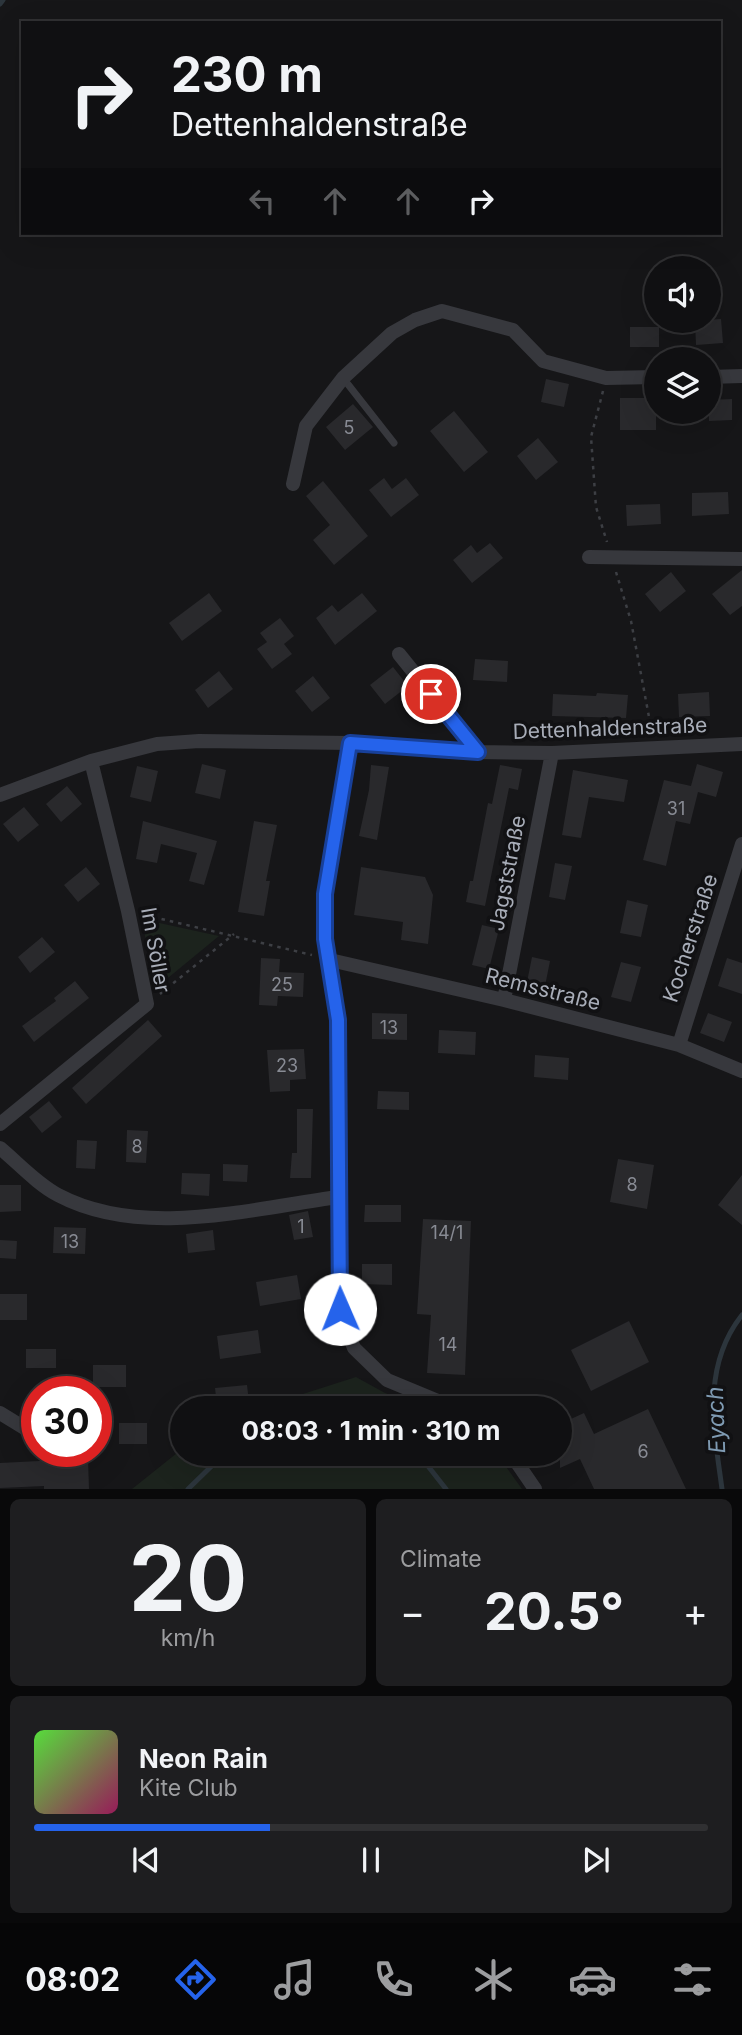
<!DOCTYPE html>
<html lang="en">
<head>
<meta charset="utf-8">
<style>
	body { margin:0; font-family:Inter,sans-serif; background:#1e1e20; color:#f1f3f6; height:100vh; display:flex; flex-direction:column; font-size:26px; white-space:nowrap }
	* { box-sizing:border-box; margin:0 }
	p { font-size:23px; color:#9c9d9f }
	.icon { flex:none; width:38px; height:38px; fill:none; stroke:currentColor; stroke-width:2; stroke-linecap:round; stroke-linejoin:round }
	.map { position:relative; height:1489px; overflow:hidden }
	.panel { display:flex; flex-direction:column; gap:10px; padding:10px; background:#09090a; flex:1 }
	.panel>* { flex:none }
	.top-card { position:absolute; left:21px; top:21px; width:700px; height:214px; border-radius:0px; box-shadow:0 7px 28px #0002,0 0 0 2px #303032; background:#101012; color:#f1f3f6; overflow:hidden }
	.tools { position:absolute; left:644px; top:256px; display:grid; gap:14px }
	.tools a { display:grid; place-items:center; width:77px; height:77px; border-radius:50%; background:#101012; box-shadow:0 7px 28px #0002,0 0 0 2px #303032; font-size:35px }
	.speed { position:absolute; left:21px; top:1376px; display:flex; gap:14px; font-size:35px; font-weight:700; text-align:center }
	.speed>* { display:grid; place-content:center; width:91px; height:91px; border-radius:50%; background:#101012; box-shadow:0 7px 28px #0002,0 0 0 2px #303032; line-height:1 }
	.speed .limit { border:10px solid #d22; background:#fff; color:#111 }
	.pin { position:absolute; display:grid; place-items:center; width:60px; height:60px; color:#fff; margin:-30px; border:4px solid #fff; border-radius:50%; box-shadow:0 2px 7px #0007 }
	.me { position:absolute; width:77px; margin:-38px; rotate:359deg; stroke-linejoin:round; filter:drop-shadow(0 0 5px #0008) }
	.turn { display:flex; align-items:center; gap:24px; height:147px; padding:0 35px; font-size:32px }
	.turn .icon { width:91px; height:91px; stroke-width:2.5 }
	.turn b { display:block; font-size:49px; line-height:60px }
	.lanes { display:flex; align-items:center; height:66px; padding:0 35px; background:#0003; justify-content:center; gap:35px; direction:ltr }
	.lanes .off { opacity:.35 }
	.big { font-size:52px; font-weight:700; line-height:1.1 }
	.panel .card { flex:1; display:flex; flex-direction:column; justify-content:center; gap:10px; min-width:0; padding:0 24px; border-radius:10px; background:#1e1e20 }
	.panel .dial { align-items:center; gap:0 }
	.dial b { font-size:91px; line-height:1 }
	.song { display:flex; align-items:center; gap:21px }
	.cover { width:84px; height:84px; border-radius:10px; background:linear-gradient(135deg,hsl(110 70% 55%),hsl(330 70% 35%)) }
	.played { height:7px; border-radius:4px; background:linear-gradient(90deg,#2563eb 35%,#303032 35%) }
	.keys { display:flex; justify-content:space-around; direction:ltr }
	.heat { display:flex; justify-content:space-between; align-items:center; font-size:38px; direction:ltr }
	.panel .tiles { flex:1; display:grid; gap:10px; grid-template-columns:1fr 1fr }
	.card:last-child { grid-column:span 2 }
	.trip { position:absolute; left:170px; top:1396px; width:402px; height:70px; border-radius:35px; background:#101012; box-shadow:0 7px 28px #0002,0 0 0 2px #303032; font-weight:700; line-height:70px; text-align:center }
	.menu { display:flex; height:112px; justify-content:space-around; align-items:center; background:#060607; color:#9c9d9f }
	.menu .icon { width:49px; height:49px }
	.menu .active { color:#2563eb }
	.menu b { font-size:32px; color:#f1f3f6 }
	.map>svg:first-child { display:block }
</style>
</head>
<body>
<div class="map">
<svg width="742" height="1489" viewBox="0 0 742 1489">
	<rect width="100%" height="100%" fill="#161618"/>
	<path fill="#1c231d" d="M141,919l78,17 -62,51z
		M356,1377l29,16 43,16h-172z
		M182,1449v5h315l25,35h-390z"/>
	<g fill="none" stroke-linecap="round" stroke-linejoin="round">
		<path stroke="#2c353c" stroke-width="5" d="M0,4l3,-4
			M404,1454l20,7 22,28
			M188,1489l36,-35
			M722,1489c-8,-60 -21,-122 20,-174"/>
	</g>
	<path fill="#29292c" d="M721,319l2,24 -27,2 -1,-24z
		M630,327h29v20h-29z
		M546,379l23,5 -5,23 -23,-5z
		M620,398h36v32h-36z
		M732,399v21l-23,1v-21z
		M353,404l20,23 -28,23 -19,-23z
		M454,411l34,41 -24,20 -34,-41z
		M538,438l20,24 -22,18 -19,-24z
		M384,478l8,11 14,-11 13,17 -28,22 -22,-27z
		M323,481l45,55 -34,29 -21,-25 17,-15 -24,-29z
		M728,492l1,22 -37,2v-23z
		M660,504l1,20 -34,2 -1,-21z
		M490,543l13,15 -31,25 -19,-23 18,-15 6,8z
		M742,570v36l-12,9 -18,-21z
		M671,572l15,19 -26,21 -15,-18z
		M209,593l13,18 -40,30 -13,-18z
		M362,593l15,18 -42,34 -19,-27 16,-13 6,7z
		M280,618l14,18 -10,8 8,10 -20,15 -15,-20 10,-7 -7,-9z
		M475,659l33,2 -1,21 -34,-2z
		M393,667l15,19 -23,18 -15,-19z
		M219,671l14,18 -25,19 -13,-18z
		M313,676l17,22 -18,14 -17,-21z
		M709,692l1,24 -31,1 -1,-23z
		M597,693l31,2 -2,23 -74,-2 1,-22 43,2z
		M202,764l24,6 -6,29 -25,-6z
		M697,764l26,8 -7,25 -18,-5 -8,32 -14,-3 -10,45 -23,-6 21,-80 27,6z
		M371,765l18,2 -12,73 -18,-4 10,-46z
		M500,765l22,4 -4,21 -9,-2 -24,118 -19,-4 4,-21h3l15,-78 4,1z
		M137,766l21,5 -7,31 -21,-5z
		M573,770l55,10 -4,22 -35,-5 -8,41 -19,-3z
		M67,786l15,18 -21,18 -15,-18z
		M24,807l15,18 -21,17 -15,-18z
		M143,821l74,20 -13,44 -15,-4 8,-28 -36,-9 -4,19 -21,-4z
		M254,821l23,4 -11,56h4l-6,35 -26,-4z
		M555,863l17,3 -7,34 -16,-3z
		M86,867l14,17 -22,18 -14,-17z
		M361,867l64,10 8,18 -5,49 -27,-4 2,-18 -49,-7z
		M627,900l21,5 -7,32 -21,-4z
		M482,925l17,4 -10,40 -17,-4z
		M42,937l13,15 -25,21 -12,-16z
		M532,957l18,4 -5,25 -18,-4z
		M261,958l19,1 -1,13 25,1 -1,24 -25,-1 -1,10 -18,-1z
		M727,958l15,5v31l-24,-8z
		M621,962l20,5 -10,35 -20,-5z
		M75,981l14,17 -55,44 -12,-16 34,-25 -2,-3z
		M372,1013l35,1v26l-35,-1z
		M708,1013l24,9 -8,20 -24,-9z
		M148,1020l14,16 -76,68 -14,-16z
		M439,1030l37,2 -1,23 -37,-2z
		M304,1049l2,30 -16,1v11l-20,1 -3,-42z
		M535,1055l34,3 -1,22 -34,-3z
		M378,1091l31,1v18l-32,-1z
		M49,1101l13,16 -20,16 -13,-16z
		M297,1109h16l-2,69h-21l2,-25h5z
		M127,1130l21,1 -2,32 -20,-1z
		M77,1140l20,1 -2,28 -19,-1z
		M618,1159l36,6 -7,44 -37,-7z
		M223,1164l25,1 -1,17 -24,-1z
		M182,1173l28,1 -1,22 -28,-2z
		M742,1175v50l-24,-20z
		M0,1185h21v26l-21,1z
		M365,1205h36v17h-37z
		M308,1211l5,26 -19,3 -5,-25z
		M423,1219l48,2 -6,154 -38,-2 4,-58 -14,-1z
		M54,1227l32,1 -1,26 -32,-1z
		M213,1230l2,20 -27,3 -2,-19z
		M0,1240l17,1 -1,18 -16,-1z
		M362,1264h30v21l-30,-1z
		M297,1275l4,24 -41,7 -4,-24z
		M0,1294h27v26h-27z
		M629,1321l20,41 -58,29 -20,-41z
		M258,1330l3,23 -41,6 -3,-23z
		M26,1349h30v19h-30z
		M93,1365h33v22h-33z
		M247,1385l2,17 -32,3 -2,-17z
		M648,1409l38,80h-92l-14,-30 -20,9v-44l24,-11 10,21z
		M119,1423h28v21h-28z
		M78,1459h10l1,30h-45v-3l-44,2v-25z"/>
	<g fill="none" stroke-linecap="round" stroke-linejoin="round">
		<path stroke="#3d3f44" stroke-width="2.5" stroke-dasharray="3.5 5" stroke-linecap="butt" d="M603,391l-12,46 5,70 11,35
			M616,572l15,49 21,112
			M145,915l167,40
			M160,994l74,-60"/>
		<path stroke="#37383d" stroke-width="7" d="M343,378l51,65"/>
		<path stroke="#37383d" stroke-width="14" d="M709,377l33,-1
			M293,484l13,-58 37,-48 49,-45 23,-13 27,-9 71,19 30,31 63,17 50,-1
			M589,557l153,2
			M399,654l79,98
			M350,743l-25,151v45l13,81 1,289 15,39 33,32 70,29
			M0,795l91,-34 66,-17 42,-3 151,2 128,9 74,1 190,-9
			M330,960l174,40 175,45 63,26
			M504,1000l48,-247
			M679,1045l63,-201
			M0,1124l147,-120 -19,-93 -37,-150
			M0,1148c18,15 37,36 58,47 83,44 191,14 280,2
			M0,1413l31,19 6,-1
			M511,1454l24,35"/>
	</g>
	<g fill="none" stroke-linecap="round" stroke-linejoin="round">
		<defs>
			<path id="route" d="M340,1309l-2,-289 -13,-81v-45l25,-151 128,9 -47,-58"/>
		</defs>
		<use href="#route" stroke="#184099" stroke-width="18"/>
		<use href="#route" stroke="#2563eb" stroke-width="12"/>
	</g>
	<g text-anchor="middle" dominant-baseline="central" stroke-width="7" stroke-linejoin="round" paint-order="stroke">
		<g font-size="18" fill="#888b94">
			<text x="349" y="427">5</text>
			<text x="676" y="808">31</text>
			<text x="282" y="984">25</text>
			<text x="389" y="1027">13</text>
			<text x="287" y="1065">23</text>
			<text x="137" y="1146">8</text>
			<text x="632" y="1184">8</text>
			<text x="301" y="1226">1</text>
			<text x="447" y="1232">14/1</text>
			<text x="70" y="1241">13</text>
			<text x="448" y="1344">14</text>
			<text x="643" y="1451">6</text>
		</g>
		<g font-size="21" fill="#a8adb8" stroke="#111113">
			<text transform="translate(610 728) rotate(-2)">Dettenhaldenstraße</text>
			<text transform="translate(507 873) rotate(-79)">Jagststraße</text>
			<text transform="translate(690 938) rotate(-72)">Kocherstraße</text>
			<text transform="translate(156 950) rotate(80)">Im Söller</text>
			<text transform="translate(543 989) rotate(14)">Remsstraße</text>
		</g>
		<g font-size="23" font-style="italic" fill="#7f9bb3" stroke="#111113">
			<text transform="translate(716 1420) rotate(-92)">Eyach</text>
		</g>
	</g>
</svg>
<div class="tools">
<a><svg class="icon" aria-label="sound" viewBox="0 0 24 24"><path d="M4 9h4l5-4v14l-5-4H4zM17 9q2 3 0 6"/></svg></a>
<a><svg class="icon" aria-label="layers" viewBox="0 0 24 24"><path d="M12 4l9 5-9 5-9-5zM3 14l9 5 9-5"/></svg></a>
</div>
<div class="speed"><div class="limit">30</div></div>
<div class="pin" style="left:431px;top:694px;background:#d93025"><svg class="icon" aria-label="arrive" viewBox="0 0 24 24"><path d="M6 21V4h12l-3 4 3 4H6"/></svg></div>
<svg class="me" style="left:340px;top:1309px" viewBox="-20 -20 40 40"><circle r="19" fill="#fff"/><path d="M0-13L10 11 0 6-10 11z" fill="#2563eb"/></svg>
<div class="trip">08:03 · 1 min · 310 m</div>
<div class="top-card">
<div class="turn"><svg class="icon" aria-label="right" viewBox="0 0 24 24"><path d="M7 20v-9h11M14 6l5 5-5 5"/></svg><div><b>230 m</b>Dettenhaldenstraße</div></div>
<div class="lanes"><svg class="icon off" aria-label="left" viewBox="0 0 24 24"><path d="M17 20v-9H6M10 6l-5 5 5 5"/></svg><svg class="icon off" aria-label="ahead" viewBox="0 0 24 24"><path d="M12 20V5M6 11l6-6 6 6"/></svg><svg class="icon off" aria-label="ahead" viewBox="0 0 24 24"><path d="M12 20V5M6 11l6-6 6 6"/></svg><svg class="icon" aria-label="right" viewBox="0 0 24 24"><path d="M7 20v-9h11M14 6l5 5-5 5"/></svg></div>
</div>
</div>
<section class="panel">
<div class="tiles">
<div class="card dial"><b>20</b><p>km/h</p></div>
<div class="card"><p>Climate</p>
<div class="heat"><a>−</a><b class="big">20.5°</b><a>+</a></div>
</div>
<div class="card">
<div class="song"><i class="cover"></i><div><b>Neon Rain</b><p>Kite Club</p></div></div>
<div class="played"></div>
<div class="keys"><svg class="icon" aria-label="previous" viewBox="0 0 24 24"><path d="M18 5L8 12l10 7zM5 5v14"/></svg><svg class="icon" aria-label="pause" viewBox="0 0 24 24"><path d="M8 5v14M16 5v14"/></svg><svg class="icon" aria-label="next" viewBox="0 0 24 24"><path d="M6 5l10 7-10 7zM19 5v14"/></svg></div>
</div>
</div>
</section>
<nav class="menu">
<b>08:02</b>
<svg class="icon active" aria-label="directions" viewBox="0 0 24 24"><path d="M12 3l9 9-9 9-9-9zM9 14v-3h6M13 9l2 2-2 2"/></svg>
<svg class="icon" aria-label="music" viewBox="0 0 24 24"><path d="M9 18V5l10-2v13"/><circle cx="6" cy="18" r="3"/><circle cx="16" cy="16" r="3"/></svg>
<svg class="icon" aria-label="phone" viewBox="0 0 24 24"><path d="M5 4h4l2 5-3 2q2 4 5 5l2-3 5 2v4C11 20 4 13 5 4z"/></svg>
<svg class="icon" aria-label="climate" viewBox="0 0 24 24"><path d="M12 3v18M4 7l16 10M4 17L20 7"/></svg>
<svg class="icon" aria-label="car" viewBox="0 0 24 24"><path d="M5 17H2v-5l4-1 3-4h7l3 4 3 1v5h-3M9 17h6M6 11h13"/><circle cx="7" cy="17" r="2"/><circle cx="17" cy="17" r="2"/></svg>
<svg class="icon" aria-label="filters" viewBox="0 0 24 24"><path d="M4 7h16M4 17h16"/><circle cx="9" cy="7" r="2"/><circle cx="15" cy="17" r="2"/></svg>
</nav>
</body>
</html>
